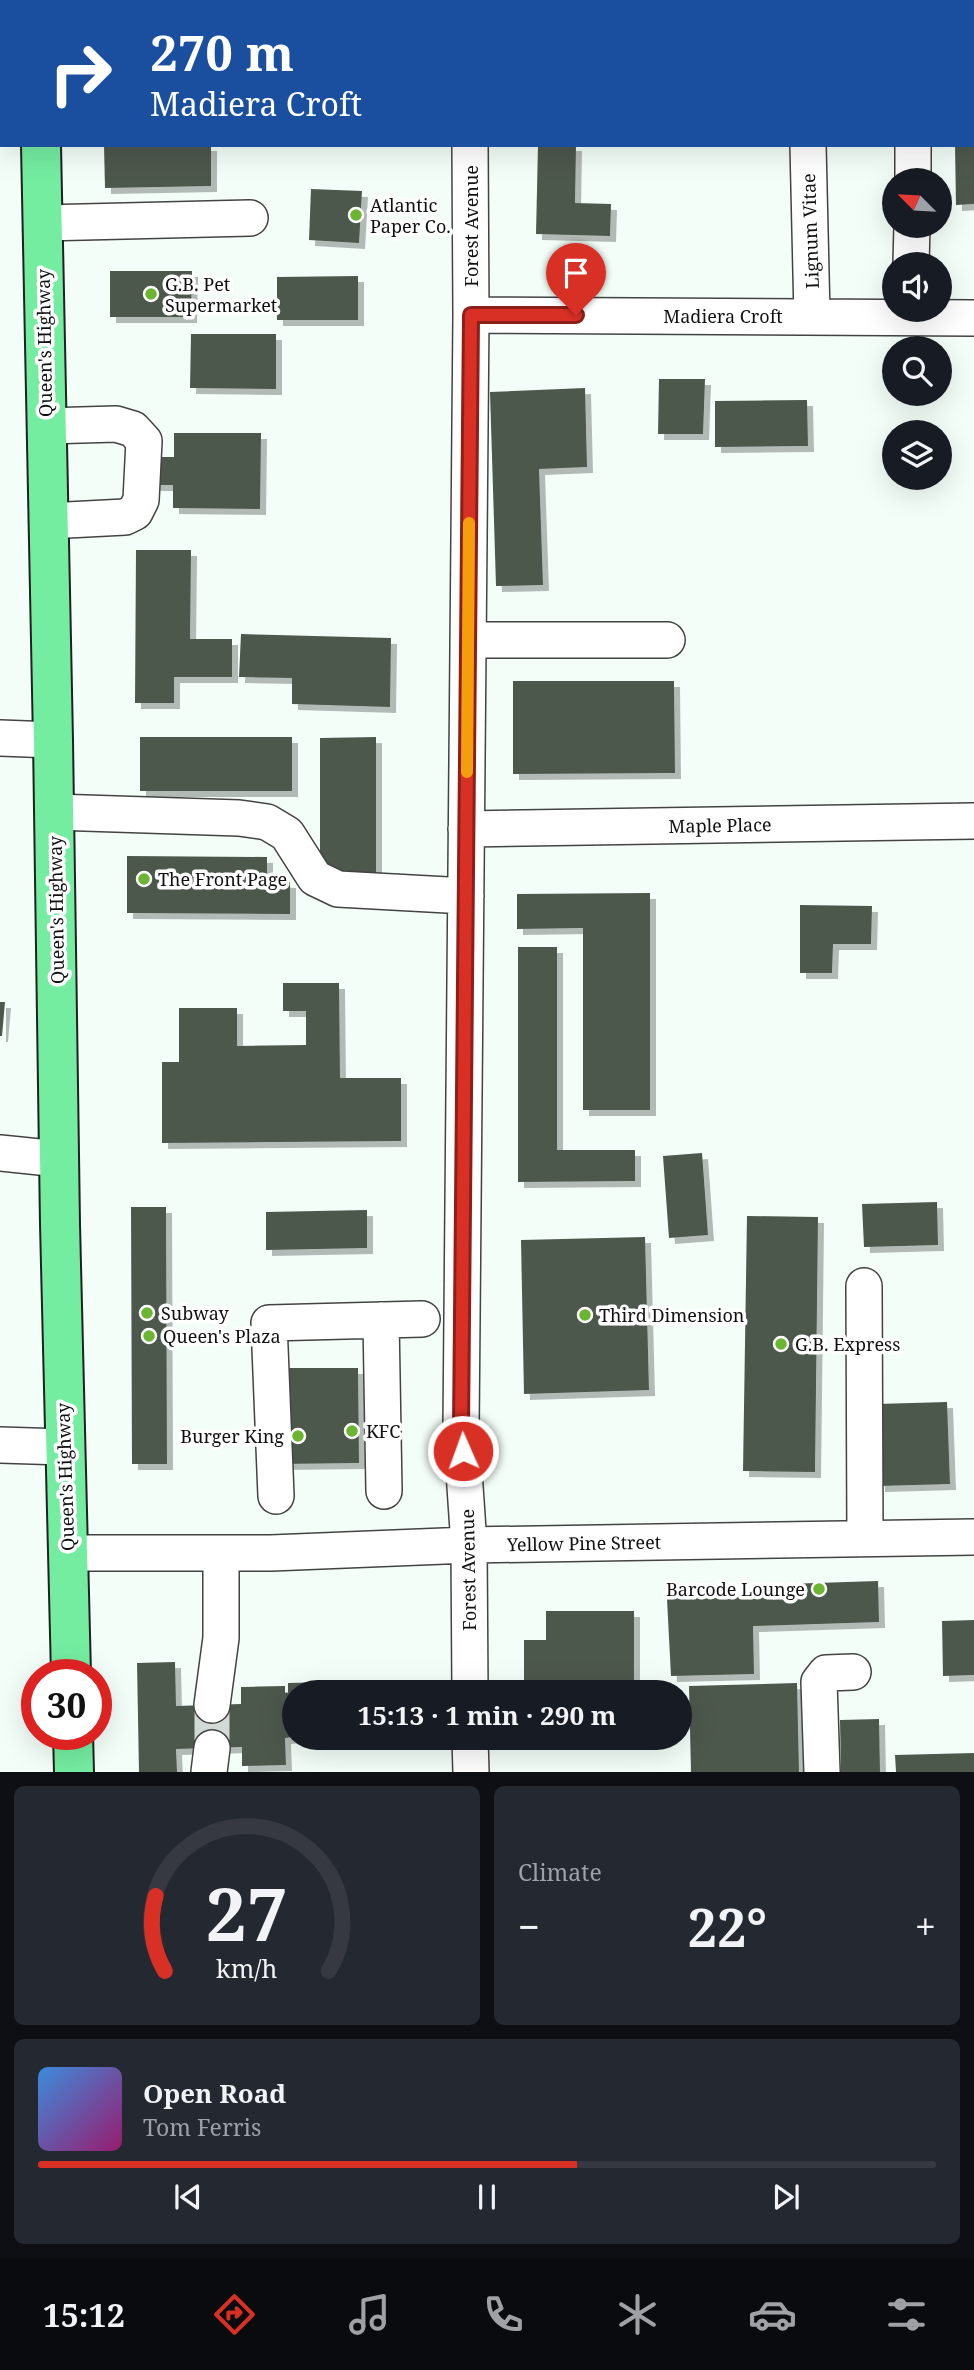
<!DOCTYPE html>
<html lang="en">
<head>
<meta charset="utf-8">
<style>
	body { margin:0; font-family:"Noto Serif",serif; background:#242831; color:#f1f3f6; height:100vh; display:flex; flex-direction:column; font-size:26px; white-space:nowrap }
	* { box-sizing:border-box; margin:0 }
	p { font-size:23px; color:#9ea1a6 }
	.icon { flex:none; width:38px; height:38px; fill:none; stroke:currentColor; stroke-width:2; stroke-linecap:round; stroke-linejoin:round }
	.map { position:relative; height:1772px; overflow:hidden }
	.side { display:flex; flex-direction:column; gap:14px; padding:14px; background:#0d0f14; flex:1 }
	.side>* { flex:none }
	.banner { position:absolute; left:0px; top:0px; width:975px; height:147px; box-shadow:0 7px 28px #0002; background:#1a4fa0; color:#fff; overflow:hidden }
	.needle { width:46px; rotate:294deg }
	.controls { position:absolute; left:882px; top:168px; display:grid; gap:14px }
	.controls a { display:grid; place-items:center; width:70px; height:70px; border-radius:50%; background:#171b24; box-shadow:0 7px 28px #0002; font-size:35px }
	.speed { position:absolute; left:21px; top:1659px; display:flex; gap:14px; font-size:35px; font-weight:700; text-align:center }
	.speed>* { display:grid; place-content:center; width:91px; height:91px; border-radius:50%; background:#171b24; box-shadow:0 7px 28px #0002; line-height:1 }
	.speed .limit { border:10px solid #d22; background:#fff; color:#111 }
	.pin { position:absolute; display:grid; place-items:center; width:60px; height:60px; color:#fff; margin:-72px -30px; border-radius:50% 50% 50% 0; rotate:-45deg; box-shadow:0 0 7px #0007 }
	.pin .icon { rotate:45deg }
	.me { position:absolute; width:77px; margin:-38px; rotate:358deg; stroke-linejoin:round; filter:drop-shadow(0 0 5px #0008) }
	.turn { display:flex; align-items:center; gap:24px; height:147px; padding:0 35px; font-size:32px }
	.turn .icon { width:91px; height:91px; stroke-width:2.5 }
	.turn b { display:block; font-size:49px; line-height:60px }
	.big { font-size:52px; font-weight:700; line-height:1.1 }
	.side .card { flex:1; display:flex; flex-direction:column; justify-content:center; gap:10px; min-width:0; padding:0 24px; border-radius:10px; background:#242831 }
	.side .dial { align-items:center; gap:0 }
	.dial svg { height:182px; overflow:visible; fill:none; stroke:#363941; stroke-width:7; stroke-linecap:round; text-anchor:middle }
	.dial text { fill:#f1f3f6; stroke:none }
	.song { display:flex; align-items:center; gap:21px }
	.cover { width:84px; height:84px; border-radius:10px; background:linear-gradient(135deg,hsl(210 70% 55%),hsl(320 70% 35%)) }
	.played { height:7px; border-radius:4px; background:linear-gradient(90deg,#d93025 60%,#363941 60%) }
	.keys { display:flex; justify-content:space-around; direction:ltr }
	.heat { display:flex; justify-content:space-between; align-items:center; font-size:38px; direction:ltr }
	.side .tiles { flex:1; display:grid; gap:14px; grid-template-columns:1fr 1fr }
	.card:last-child { grid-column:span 2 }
	.trip { position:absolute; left:282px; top:1680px; width:410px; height:70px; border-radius:35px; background:#171b24; box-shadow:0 7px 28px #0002; font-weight:700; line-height:70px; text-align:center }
	.tab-bar { display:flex; height:112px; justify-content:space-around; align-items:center; background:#090b0e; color:#9ea1a6 }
	.tab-bar .icon { width:49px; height:49px }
	.tab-bar .active { color:#d93025 }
	.tab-bar b { font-size:32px; color:#f1f3f6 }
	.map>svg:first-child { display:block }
</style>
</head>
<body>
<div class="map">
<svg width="974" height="1772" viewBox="0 0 974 1772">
	<defs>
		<filter id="shadow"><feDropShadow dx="6" dy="6" stdDeviation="0" flood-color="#0004"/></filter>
	</defs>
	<rect width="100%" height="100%" fill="#f3fef8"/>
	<path fill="#4d584d" filter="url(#shadow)" d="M104,145h107v41l-106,2z
		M538,145h38l-1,58 36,1 -1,32 -74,-2z
		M955,145h19v59l-18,1z
		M311,189l51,2 -3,52 -50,-3z
		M110,271h82l-1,46h-81z
		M358,276v44h-81v-43z
		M191,334h85v55l-86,-1z
		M659,379h46l-2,55h-45z
		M585,388l2,79 -48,2 4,116 -47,1 -6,-194z
		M807,400l1,46 -93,1v-46z
		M174,433h87l-1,76 -87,-1v-23h-20v-28h21z
		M136,550h55l-1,89h42v38h-58v26h-39z
		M241,634l150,4 -1,69 -98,-3v-26l-53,-1z
		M513,681h161l1,92 -162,1z
		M140,737h152v54h-152z
		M376,737v135h-56v-134z
		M127,856l140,1v24l23,1v32l-163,-1z
		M650,893v217h-67v-182l-66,1v-35z
		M800,905l72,1 -1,38h-38l-1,29h-32z
		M518,947h39v203h78v31l-117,1z
		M283,983h56l1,95h61v63l-239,2v-81h17v-54h58v38l69,-1v-34h-23z
		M0,1002h5l-3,34h-2z
		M702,1153l6,82 -39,3 -6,-82z
		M937,1202l1,43 -74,2 -2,-43z
		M131,1207h35l1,257h-35z
		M367,1210v38l-101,2v-38z
		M747,1216l71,1 -3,255 -72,-1z
		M645,1237l4,153 -125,4 -3,-154z
		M279,1368h79l1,95 -80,1z
		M947,1402l3,82 -71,2 -2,-82z
		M878,1581l1,41 -126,4 1,48 -83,2 -4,-77 9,-1v-5l24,-1v6l53,-2 -1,-11z
		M546,1611h88v81h-110v-52h22z
		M974,1620v55l-31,1 -1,-55z
		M175,1662l1,44 65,-2v-17l44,-1v7h3v-10l42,-1 1,10h-37v45l-9,1 1,27 -44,1v-19l-66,2 1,23h-38l-2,-109z
		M377,1683v9h-42v-8z
		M797,1683l2,89h-108l-2,-86z
		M879,1719l1,53h-39l-1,-52z
		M974,1753v19h-78l-1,-17z"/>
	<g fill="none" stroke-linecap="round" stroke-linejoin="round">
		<path stroke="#d1dad5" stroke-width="35" stroke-dasharray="35 18" stroke-linecap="butt" d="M212,1705v43"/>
		<defs>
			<path id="minor" d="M469,0v2
				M804,0v2
				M808,145l4,171
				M913,180v-35
				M42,223l208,-5
				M911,264l1,-38
				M471,315l503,3
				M46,426l70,-2 17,5 11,12 -3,59 -6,12 -10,5 -77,4
				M468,640h199
				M0,738l53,2
				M54,812l185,6 28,4 20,12 28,44 23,11 128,7
				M466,829l508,-8
				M0,1153l59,6
				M864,1286l1,252
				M381,1320l3,171
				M0,1445l64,2
				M276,1496l-7,-173 153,-4
				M67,1553h204l198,-8 505,-8
				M470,1692l-1,-147 -8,-117 10,-1113 -1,-170
				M212,1705l9,-67v-85
				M470,1738l1,34
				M209,1772l3,-24
				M822,1772l-3,-90 7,-9 27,-1"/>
			<path id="major" d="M39,0v2
				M41,145l12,595 7,484 11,451
				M73,1734l1,38"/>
		</defs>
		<use href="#minor" stroke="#434343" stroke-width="38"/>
		<use href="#major" stroke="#212121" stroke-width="42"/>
		<use href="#minor" stroke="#fff" stroke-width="35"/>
		<use href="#major" stroke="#74eda1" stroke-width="38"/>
	</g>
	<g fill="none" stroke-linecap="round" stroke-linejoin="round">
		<defs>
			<path id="route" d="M463,1451l-2,-23 10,-1113h105"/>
		</defs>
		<use href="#route" stroke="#8d1f18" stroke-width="18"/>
		<use href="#route" stroke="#d93025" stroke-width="12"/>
		<path stroke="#f59e0b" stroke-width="12" d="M467,772l2,-249"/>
	</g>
	<g fill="#6bb532" stroke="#fff" stroke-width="2.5">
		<circle cx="356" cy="215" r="7"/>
		<circle cx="151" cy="294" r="7"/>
		<circle cx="144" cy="879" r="7"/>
		<circle cx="147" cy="1313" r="7"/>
		<circle cx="585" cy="1315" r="7"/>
		<circle cx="149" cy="1336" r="7"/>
		<circle cx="781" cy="1344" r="7"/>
		<circle cx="352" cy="1431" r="7"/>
		<circle cx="298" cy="1436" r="7"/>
		<circle cx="819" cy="1589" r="7"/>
	</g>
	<g text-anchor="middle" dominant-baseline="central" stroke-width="7" stroke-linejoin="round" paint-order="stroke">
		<g font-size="18" fill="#101010" stroke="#fff" text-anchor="start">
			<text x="370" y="205">Atlantic<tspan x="370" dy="21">Paper Co.</tspan></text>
			<text x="165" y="284">G.B. Pet<tspan x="165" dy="21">Supermarket</tspan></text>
			<text x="158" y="879">The Front Page</text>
			<text x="161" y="1313">Subway</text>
			<text x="599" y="1315">Third Dimension</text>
			<text x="163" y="1336">Queen's Plaza</text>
			<text x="795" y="1344">G.B. Express</text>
			<text x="366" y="1431">KFC</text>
			<text x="284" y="1436" text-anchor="end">Burger King</text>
			<text x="805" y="1589" text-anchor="end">Barcode Lounge</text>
		</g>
		<g font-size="18" fill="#101010" stroke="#fff">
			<text transform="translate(471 226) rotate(-90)">Forest Avenue</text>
			<text transform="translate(810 231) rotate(-92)">Lignum Vitae</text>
			<text x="723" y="316">Madiera Croft</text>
			<text transform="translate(44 343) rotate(-91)">Queen's Highway</text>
			<text transform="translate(720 825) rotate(-1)">Maple Place</text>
			<text transform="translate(56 910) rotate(-91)">Queen's Highway</text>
			<text transform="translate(65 1477) rotate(-92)">Queen's Highway</text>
			<text transform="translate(584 1543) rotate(-1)">Yellow Pine Street</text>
			<text transform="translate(468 1570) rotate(-91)">Forest Avenue</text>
		</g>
	</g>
</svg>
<div class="controls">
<a><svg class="needle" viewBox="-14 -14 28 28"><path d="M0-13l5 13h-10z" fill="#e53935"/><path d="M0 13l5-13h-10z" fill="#9ea1a6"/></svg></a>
<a><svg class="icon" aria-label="sound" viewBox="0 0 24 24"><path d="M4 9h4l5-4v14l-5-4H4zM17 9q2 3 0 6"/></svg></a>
<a><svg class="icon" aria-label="search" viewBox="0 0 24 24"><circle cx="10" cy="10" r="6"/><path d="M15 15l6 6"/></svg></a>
<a><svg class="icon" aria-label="layers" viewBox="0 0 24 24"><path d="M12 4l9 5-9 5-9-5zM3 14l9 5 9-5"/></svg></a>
</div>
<div class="speed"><div class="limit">30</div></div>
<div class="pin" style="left:576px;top:315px;background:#d93025"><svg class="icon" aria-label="arrive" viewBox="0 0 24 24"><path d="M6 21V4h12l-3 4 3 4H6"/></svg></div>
<svg class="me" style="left:463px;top:1451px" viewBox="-20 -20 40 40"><circle r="17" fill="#d93025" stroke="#fff" stroke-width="3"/><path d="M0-11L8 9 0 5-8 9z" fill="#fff"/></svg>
<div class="trip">15:13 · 1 min · 290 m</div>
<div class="banner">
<div class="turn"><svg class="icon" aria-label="right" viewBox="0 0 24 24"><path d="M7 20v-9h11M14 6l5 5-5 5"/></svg><div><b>270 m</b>Madiera Croft</div></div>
</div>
</div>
<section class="side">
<div class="tiles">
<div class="card dial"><svg viewBox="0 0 100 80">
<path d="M14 69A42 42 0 1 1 86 69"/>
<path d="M14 69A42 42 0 0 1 10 36" stroke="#d93025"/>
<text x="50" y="56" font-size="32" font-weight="700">27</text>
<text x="50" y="72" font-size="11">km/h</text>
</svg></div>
<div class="card"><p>Climate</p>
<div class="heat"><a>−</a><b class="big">22°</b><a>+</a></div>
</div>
<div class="card">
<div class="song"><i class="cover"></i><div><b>Open Road</b><p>Tom Ferris</p></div></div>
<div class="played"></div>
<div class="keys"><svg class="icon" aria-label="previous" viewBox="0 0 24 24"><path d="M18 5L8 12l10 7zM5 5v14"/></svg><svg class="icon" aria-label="pause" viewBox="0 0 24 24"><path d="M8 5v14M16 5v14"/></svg><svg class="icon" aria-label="next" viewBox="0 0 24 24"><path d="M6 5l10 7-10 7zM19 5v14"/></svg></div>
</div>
</div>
</section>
<nav class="tab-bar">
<b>15:12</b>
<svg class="icon active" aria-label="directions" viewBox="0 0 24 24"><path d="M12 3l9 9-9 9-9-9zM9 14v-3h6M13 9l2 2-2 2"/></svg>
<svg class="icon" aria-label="music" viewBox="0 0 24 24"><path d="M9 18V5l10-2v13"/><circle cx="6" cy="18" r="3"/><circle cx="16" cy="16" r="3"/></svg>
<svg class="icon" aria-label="phone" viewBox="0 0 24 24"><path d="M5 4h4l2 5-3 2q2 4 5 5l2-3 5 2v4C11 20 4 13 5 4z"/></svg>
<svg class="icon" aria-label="climate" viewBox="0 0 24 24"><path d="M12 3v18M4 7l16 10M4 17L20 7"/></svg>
<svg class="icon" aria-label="car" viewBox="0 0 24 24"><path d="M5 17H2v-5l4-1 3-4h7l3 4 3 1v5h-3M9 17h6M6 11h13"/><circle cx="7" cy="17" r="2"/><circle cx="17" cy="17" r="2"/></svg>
<svg class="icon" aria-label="filters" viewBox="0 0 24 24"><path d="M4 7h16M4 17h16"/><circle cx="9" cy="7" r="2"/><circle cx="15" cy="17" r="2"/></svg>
</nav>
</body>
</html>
